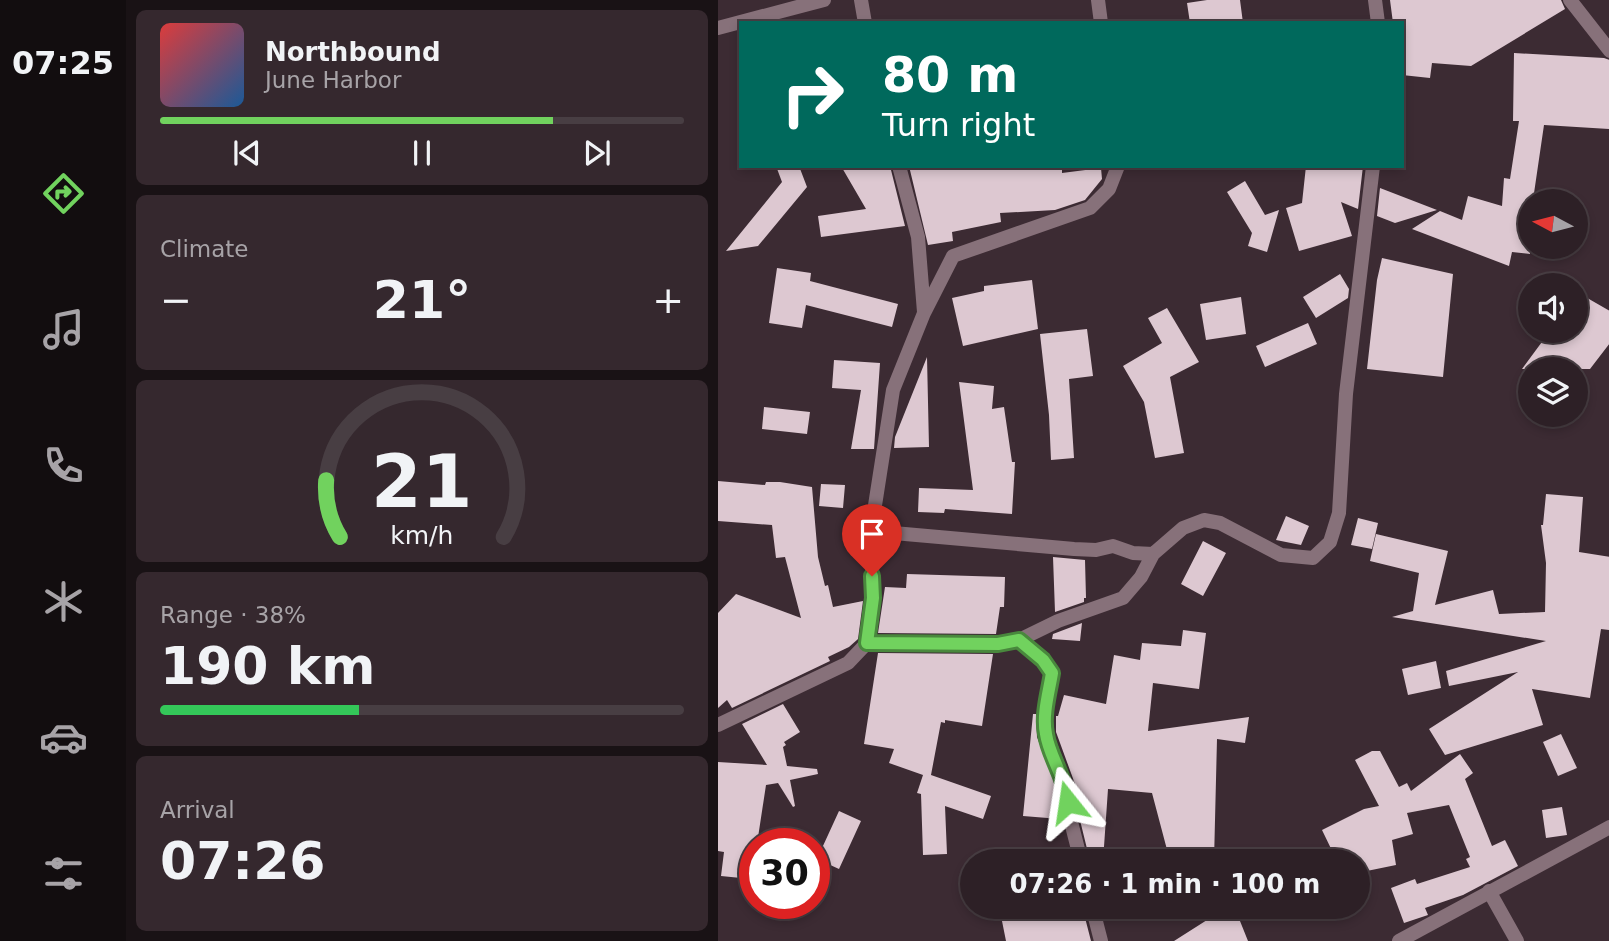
<!DOCTYPE html>
<html lang="en">
<head>
<meta charset="utf-8">
<style>
	body { margin:0; font-family:"DejaVu Sans",sans-serif; background:#35282e; color:#f1f3f6; height:100vh; display:flex; flex-direction:column; font-size:26px; white-space:nowrap }
	* { box-sizing:border-box; margin:0 }
	p { font-size:23px; color:#a7a3a7 }
	.icon { flex:none; width:38px; height:38px; fill:none; stroke:currentColor; stroke-width:2; stroke-linecap:round; stroke-linejoin:round }
	.map { position:relative; flex:1; overflow:hidden }
	.panel { display:flex; flex-direction:column; gap:10px; padding:10px; background:#191215; width:592px }
	.panel>* { flex:none }
	.top-card { position:absolute; left:21px; top:21px; width:665px; height:147px; border-radius:0px; box-shadow:0 4px 10px #0003,0 0 0 2px #483e43; background:#00695c; color:#fff; overflow:hidden }
	.needle { width:46px; rotate:277deg }
	.fabs { position:absolute; left:800px; top:189px; display:grid; gap:14px }
	.fabs a { display:grid; place-items:center; width:70px; height:70px; border-radius:50%; background:#2d2026; box-shadow:0 4px 10px #0003,0 0 0 2px #483e43; font-size:35px }
	.speed { position:absolute; left:21px; top:828px; display:flex; gap:14px; font-size:35px; font-weight:700; text-align:center }
	.speed>* { display:grid; place-content:center; width:91px; height:91px; border-radius:50%; background:#2d2026; box-shadow:0 4px 10px #0003,0 0 0 2px #483e43; line-height:1 }
	.speed .limit { border:10px solid #d22; background:#fff; color:#111 }
	.pin { position:absolute; display:grid; place-items:center; width:60px; height:60px; color:#fff; margin:-72px -30px; border-radius:50% 50% 50% 0; rotate:-45deg; box-shadow:0 0 7px #0007 }
	.pin .icon { rotate:45deg }
	.me { position:absolute; width:77px; margin:-38px; rotate:345deg; stroke-linejoin:round; filter:drop-shadow(0 0 5px #0008) }
	.turn { display:flex; align-items:center; gap:24px; height:147px; padding:0 28px; font-size:32px }
	.turn .icon { width:91px; height:91px; stroke-width:2.5 }
	.turn b { display:block; font-size:49px; line-height:60px }
	.big { font-size:52px; font-weight:700; line-height:1.1 }
	.panel .card { flex:1; display:flex; flex-direction:column; justify-content:center; gap:10px; min-width:0; padding:0 24px; border-radius:10px; background:#35282e }
	.panel .dial { align-items:center; gap:0 }
	.dial svg { height:182px; overflow:visible; fill:none; stroke:#483e43; stroke-width:7; stroke-linecap:round; text-anchor:middle }
	.dial text { fill:#f1f3f6; stroke:none }
	.song { display:flex; align-items:center; gap:21px }
	.cover { width:84px; height:84px; border-radius:10px; background:linear-gradient(135deg,hsl(0 70% 55%),hsl(210 70% 35%)) }
	.played { height:7px; border-radius:4px; background:linear-gradient(90deg,#71d25e 75%,#483e43 75%) }
	.keys { display:flex; justify-content:space-around; direction:ltr }
	.heat { display:flex; justify-content:space-between; align-items:center; font-size:38px; direction:ltr }
	.charge { height:10px; border-radius:5px; background:linear-gradient(90deg,#34c759 38%,#483e43 0) }
	.trip { position:absolute; left:242px; top:849px; width:410px; height:70px; border-radius:35px; background:#2d2026; box-shadow:0 4px 10px #0003,0 0 0 2px #483e43; font-weight:700; line-height:70px; text-align:center }
	main { display:flex; flex:1; min-height:0 }
	.dock { display:flex; flex-direction:column; width:126px; justify-content:space-around; align-items:center; background:#120d0f; color:#a7a3a7 }
	.dock .icon { width:49px; height:49px }
	.dock .on { color:#71d25e }
	.dock b { font-size:32px; color:#f1f3f6 }
	.map>svg:first-child { display:block }
</style>
</head>
<body>
<main>
<nav class="dock">
<b>07:25</b>
<svg class="icon on" aria-label="directions" viewBox="0 0 24 24"><path d="M12 3l9 9-9 9-9-9zM9 14v-3h6M13 9l2 2-2 2"/></svg>
<svg class="icon" aria-label="music" viewBox="0 0 24 24"><path d="M9 18V5l10-2v13"/><circle cx="6" cy="18" r="3"/><circle cx="16" cy="16" r="3"/></svg>
<svg class="icon" aria-label="phone" viewBox="0 0 24 24"><path d="M5 4h4l2 5-3 2q2 4 5 5l2-3 5 2v4C11 20 4 13 5 4z"/></svg>
<svg class="icon" aria-label="climate" viewBox="0 0 24 24"><path d="M12 3v18M4 7l16 10M4 17L20 7"/></svg>
<svg class="icon" aria-label="car" viewBox="0 0 24 24"><path d="M5 17H2v-5l4-1 3-4h7l3 4 3 1v5h-3M9 17h6M6 11h13"/><circle cx="7" cy="17" r="2"/><circle cx="17" cy="17" r="2"/></svg>
<svg class="icon" aria-label="filters" viewBox="0 0 24 24"><path d="M4 7h16M4 17h16"/><circle cx="9" cy="7" r="2"/><circle cx="15" cy="17" r="2"/></svg>
</nav>
<section class="panel">
<div class="card">
<div class="song"><i class="cover"></i><div><b>Northbound</b><p>June Harbor</p></div></div>
<div class="played"></div>
<div class="keys"><svg class="icon" aria-label="previous" viewBox="0 0 24 24"><path d="M18 5L8 12l10 7zM5 5v14"/></svg><svg class="icon" aria-label="pause" viewBox="0 0 24 24"><path d="M8 5v14M16 5v14"/></svg><svg class="icon" aria-label="next" viewBox="0 0 24 24"><path d="M6 5l10 7-10 7zM19 5v14"/></svg></div>
</div>
<div class="card"><p>Climate</p>
<div class="heat"><a>−</a><b class="big">21°</b><a>+</a></div>
</div>
<div class="card dial"><svg viewBox="0 0 100 80">
<path d="M14 69A42 42 0 1 1 86 69"/>
<path d="M14 69A42 42 0 0 1 8 44" stroke="#71d25e"/>
<text x="50" y="56" font-size="32" font-weight="700">21</text>
<text x="50" y="72" font-size="11">km/h</text>
</svg></div>
<div class="card"><p>Range · 38%</p><b class="big">190 km</b><div class="charge"></div></div>
<div class="card"><p>Arrival</p><b class="big">07:26</b></div>
</section>
<div class="map">
<svg width="892" height="941" viewBox="0 0 892 941">
	<rect width="100%" height="100%" fill="#3c2b33"/>
	<path fill="#ddc8d1" d="M489,0h33l3,23h-53l-3,-20z
		M672,0h171l4,9 -94,57 -39,-3 -2,15 -28,-3v-52h-9z
		M796,53l90,5 6,2v69l-66,-4 -11,75h-3v54l-18,-2 -3,14 -97,-37 28,-18 22,9 6,-24 34,10 2,-28 6,1 9,-58h-6z
		M58,166h23l8,21 -49,59 -32,5 56,-69z
		M123,166h49l15,60 -84,11 -3,-21 48,-7z
		M191,166h153v7l39,-5 1,11 -17,21 -30,10 -55,3 1,9 -49,10 1,9 -25,4z
		M588,166h57l-5,43 -17,-7 11,34 -53,15 -13,-43 16,-5z
		M527,181l20,34 14,-5 -12,42 -19,-6 4,-13 -25,-41z
		M662,188l57,22 -42,13 -18,-7z
		M664,258l71,16 -10,103 -76,-8 10,-89z
		M59,268l34,5 -1,8 88,23 -6,23 -86,-22 -4,23 -33,-5z
		M622,274l9,15 -1,9 -32,20 -13,-21z
		M314,280l6,49 -75,17 -11,-48 32,-7v-5z
		M864,295l28,16v32l-20,26h-68l28,-38h26v-25z
		M523,297l5,37 -40,6 -6,-36z
		M449,308l32,54 -29,15 14,76 -29,5 -11,-56 -21,-36 39,-23 -14,-25z
		M590,323l9,21 -52,23 -9,-21z
		M369,329l6,47 -24,3 5,79 -23,2 -2,-45 -9,-81z
		M209,357l2,90 -35,1 1,-11z
		M116,360l46,3 -6,86h-23l10,-59 -29,-2z
		M241,382l35,4 -2,23 12,-2 8,55h3l-3,52 -67,-5 -1,4 -26,-1 1,-24 54,2z
		M46,407l46,5 -3,22 -45,-5z
		M0,481l47,4 1,-3h14l32,5 6,70 7,29 3,-1 5,22 30,-6 -5,38 -9,8 -21,10 2,4 -98,47 -5,-8 -9,8v-95l18,-19 65,24 -16,-61 -9,1 -4,-33 -54,-4z
		M103,484l24,1 -2,23 -24,-2z
		M828,494l37,3 -4,55 31,5v73l-9,-1 -11,69 -58,-9 11,36 -98,30 -16,-26 89,-57 -69,14 -3,-15 100,-30 -154,-24 21,-6 6,-38 -49,-12 6,-27 72,17 -13,54 58,-15 6,24 46,-2 1,-49 -5,-38h2z
		M568,516l23,10 -8,19 -25,-5z
		M640,518l20,5 -6,26 -21,-4z
		M485,541l23,12 -23,43 -22,-12z
		M335,557l32,3 1,38h-2v4l-29,10z
		M189,574l98,3 -1,30h-4l-4,27 -118,-1 7,-46 21,1z
		M364,623l-2,18 -28,-2 1,-5z
		M465,630l23,3 -7,56 -46,-6 -5,48 101,-14 -4,26 -28,-4 -3,122h-44l-18,-68 -44,-4 -5,72h-13l-11,-45 -4,-32 -19,-52v-16h2l6,-21 42,9 8,-49 26,5 2,-17 39,3z
		M160,653l115,1 -11,72 -37,-6v3l-4,-1 -10,53 60,21 -8,23 -38,-13 2,48 -24,1 -2,-61 -4,-1 6,-18 -34,-12 5,-14 -30,-5z
		M718,661l5,27 -33,7 -6,-26z
		M65,704l17,28 -16,10 2,3 -3,2 4,19 30,3 1,5 -28,6 5,26 -2,1 -15,-24 -12,2 -9,59h-2l-4,35 -30,-3 3,-24 -6,-1v-89l49,3 -25,-41z
		M315,714h3l1,23 20,52 3,30 -37,-3z
		M843,734l16,34 -19,8 -15,-34z
		M654,751h8l19,36 8,-4 4,8 49,-37 13,19 -8,6 27,67 13,-6 13,26 -55,29 -38,13 3,7 -24,8 -13,-35 24,-9 2,5 53,-17 -4,-8 4,-2 -21,-52 -42,8 6,21 -21,6 4,25 -39,8v-12h-20l-15,-31 42,-21 15,-3 -24,-46z
		M844,807l5,28 -21,3 -4,-28z
		M121,811l22,10 -22,48 -22,-10z
		M281,906h83l9,35h-85z
		M511,906h5l14,35h-74z"/>
	<g fill="none" stroke-linecap="round" stroke-linejoin="round">
		<path stroke="#87717a" stroke-width="14" d="M143,0l4,23
			M380,0l3,23
			M657,0l3,23
			M852,0l40,51
			M0,28l106,-28
			M181,166l19,71 6,75
			M153,531l203,18 22,1 17,-4 20,7 20,1
			M301,640l24,19 9,14 -6,36v25l20,53 4,31 11,43
			M149,643l131,1 21,-4 39,-19 65,-23 18,-21 12,-23 30,-26 21,-8 16,3 61,32 32,3 17,-16 9,-29 7,-119 27,-228
			M0,725l130,-62 19,-20 6,-45 -2,-67 22,-141 31,-77 29,-57 137,-48 19,-19 9,-23
			M771,891l28,50
			M374,906l9,35
			M681,941l211,-114"/>
	</g>
	<g fill="none" stroke-linecap="round" stroke-linejoin="round">
		<defs>
			<path id="route" d="M154,576l1,22 -6,45 131,1 21,-4 24,20 9,13c-3,19 -10,42 -6,61 3,22 19,42 22,68"/>
		</defs>
		<use href="#route" stroke="#49883d" stroke-width="18"/>
		<use href="#route" stroke="#71d25e" stroke-width="12"/>
	</g>
</svg>
<div class="fabs">
<a><svg class="needle" viewBox="-14 -14 28 28"><path d="M0-13l5 13h-10z" fill="#e53935"/><path d="M0 13l5-13h-10z" fill="#a7a3a7"/></svg></a>
<a><svg class="icon" aria-label="sound" viewBox="0 0 24 24"><path d="M4 9h4l5-4v14l-5-4H4zM17 9q2 3 0 6"/></svg></a>
<a><svg class="icon" aria-label="layers" viewBox="0 0 24 24"><path d="M12 4l9 5-9 5-9-5zM3 14l9 5 9-5"/></svg></a>
</div>
<div class="speed"><div class="limit">30</div></div>
<div class="pin" style="left:154px;top:576px;background:#d93025"><svg class="icon" aria-label="arrive" viewBox="0 0 24 24"><path d="M6 21V4h12l-3 4 3 4H6"/></svg></div>
<svg class="me" style="left:350px;top:802px" viewBox="-20 -20 40 40"><path d="M0-17L14 15 0 8-14 15z" fill="#71d25e" stroke="#fff" stroke-width="4"/></svg>
<div class="trip">07:26 · 1 min · 100 m</div>
<div class="top-card">
<div class="turn"><svg class="icon" aria-label="right" viewBox="0 0 24 24"><path d="M7 20v-9h11M14 6l5 5-5 5"/></svg><div><b>80 m</b>Turn right</div></div>
</div>
</div>
</main>
</body>
</html>
